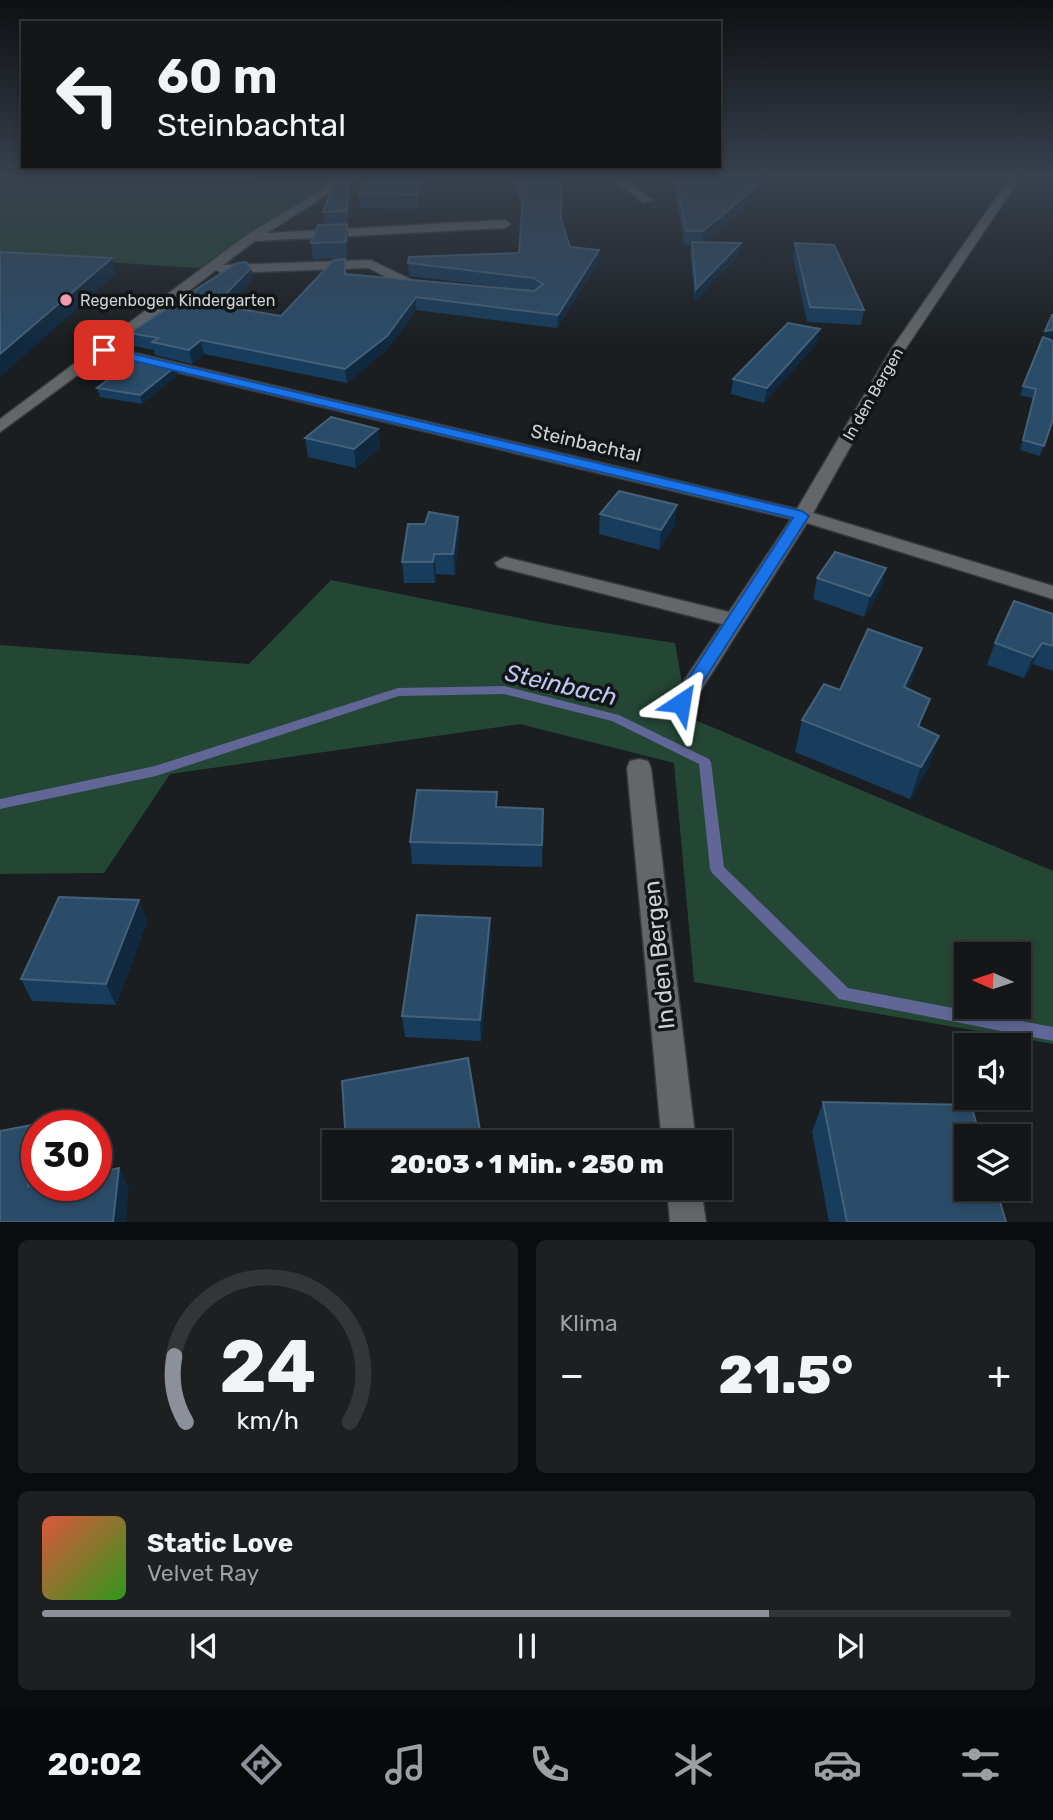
<!DOCTYPE html>
<html lang="de">
<head>
<meta charset="utf-8">
<style>
	body { margin:0; font-family:Rubik,sans-serif; background:#1d1f21; color:#f1f3f6; height:100vh; display:flex; flex-direction:column; font-size:26px; white-space:nowrap }
	* { box-sizing:border-box; margin:0 }
	p { font-size:23px; color:#9d9fa2 }
	.icon { flex:none; width:38px; height:38px; fill:none; stroke:currentColor; stroke-width:2; stroke-linecap:round; stroke-linejoin:round }
	.map { position:relative; height:1222px; overflow:hidden }
	.sheet { display:flex; flex-direction:column; gap:18px; padding:18px; background:#0b0c0d; flex:1 }
	.sheet>* { flex:none }
	.hud { position:absolute; left:21px; top:21px; width:700px; height:147px; border-radius:0px; box-shadow:0 4px 10px #0003,0 0 0 2px #333537; background:#141618; color:#f1f3f6; overflow:hidden }
	.needle { width:46px; rotate:273deg }
	.controls { position:absolute; left:954px; top:942px; display:grid; gap:14px }
	.controls a { display:grid; place-items:center; width:77px; height:77px; border-radius:0px; background:#141618; box-shadow:0 4px 10px #0003,0 0 0 2px #333537; font-size:35px }
	.speed { position:absolute; left:21px; top:1110px; display:flex; gap:14px; font-size:35px; font-weight:700; text-align:center }
	.speed>* { display:grid; place-content:center; width:91px; height:91px; border-radius:50%; background:#141618; box-shadow:0 4px 10px #0003,0 0 0 2px #333537; line-height:1 }
	.speed .limit { border:10px solid #d22; background:#fff; color:#111 }
	.pin { position:absolute; display:grid; place-items:center; width:60px; height:60px; color:#fff; margin:-30px; border-radius:14px; box-shadow:0 4px 10px #0006 }
	.me { position:absolute; width:77px; margin:-38px; rotate:33deg; stroke-linejoin:round; filter:drop-shadow(0 0 5px #0008) }
	.turn { display:flex; align-items:center; gap:24px; height:147px; padding:0 21px; font-size:32px }
	.turn .icon { width:91px; height:91px; stroke-width:2.5 }
	.turn b { display:block; font-size:49px; line-height:60px }
	.big { font-size:52px; font-weight:800; line-height:1.1 }
	.sheet .card { flex:1; display:flex; flex-direction:column; justify-content:center; gap:10px; min-width:0; padding:0 24px; border-radius:10px; background:#1d1f21 }
	.sheet .dial { align-items:center; gap:0 }
	.dial svg { height:182px; overflow:visible; fill:none; stroke:#333537; stroke-width:7; stroke-linecap:round; text-anchor:middle }
	.dial text { fill:#f1f3f6; stroke:none }
	.song { display:flex; align-items:center; gap:21px }
	.cover { width:84px; height:84px; border-radius:10px; background:linear-gradient(135deg,hsl(10 70% 55%),hsl(110 70% 35%)) }
	.played { height:7px; border-radius:4px; background:linear-gradient(90deg,#8c9099 75%,#333537 75%) }
	.keys { display:flex; justify-content:space-around; direction:ltr }
	.heat { display:flex; justify-content:space-between; align-items:center; font-size:38px; direction:ltr }
	.sheet .tiles { flex:1; display:grid; gap:18px; grid-template-columns:1fr 1fr }
	.card:last-child { grid-column:span 2 }
	.trip { position:absolute; left:322px; top:1130px; width:410px; height:70px; border-radius:0px; background:#141618; box-shadow:0 4px 10px #0003,0 0 0 2px #333537; font-weight:800; line-height:70px; text-align:center }
	.tabs { display:flex; height:112px; justify-content:space-around; align-items:center; background:#08090a; color:#9d9fa2 }
	.tabs .icon { width:49px; height:49px }
	.tabs .on { color:#8c9099 }
	.tabs b { font-size:32px; color:#f1f3f6 }
	.map>svg:first-child { display:block }
</style>
</head>
<body>
<div class="map">
<svg width="1053" height="1222" viewBox="0 0 1053 1222">
	<rect width="100%" height="100%" fill="#1a1e20"/>
	<path fill="#244635" fill-rule="evenodd" d="M0,175h353l-101,62 -43,32 -174,-12 -35,27z
		M331,580l218,44 126,19 13,74 365,154v173l-359,-62 -20,-219 -154,-39 -350,50 -66,99 -104,1v-229l249,19zM966,954h52v52h-52z"/>
	<g fill="none" stroke-linecap="round" stroke-linejoin="round">
		<path fill="#606696" fill-rule="evenodd" d="M504,686l115,29 90,44 2,3 13,105 124,121 205,39v14l-214,-42 -127,-126 -2,-4 -11,-105 -87,-43 -108,-27 -105,2 -243,80 -156,33v-10l155,-33 243,-78z"/>
		<defs>
			<path id="minor" d="M346,175h12l-91,58 238,-13 6,4 -6,4 -250,13 -32,24 148,-5 43,21 19,5 -7,4 -20,-2 -37,-20 -147,5 -6,-3 -102,78 683,161 95,-161 117,-169 -3,-4h11l3,3 -114,170 -93,165 240,73v13l-246,-76 -118,186h-16l-4,-6 53,-79 -224,-57 -3,-4 10,-6 224,55 62,-93 -686,-164 -105,77v-13l248,-185z
				M607,175h11l35,25 -10,2z
				M639,759l9,2 3,7 45,375h-34l-35,-375 3,-7z
				M667,1188h34l5,34h-36z"/>
		</defs>
		<use href="#minor" stroke="#363839" stroke-width="3"/>
		<use href="#minor" fill="#636769" fill-rule="evenodd"/>
	</g>
	<path fill="#173c5c" d="M340,175h10v8l-1,43h-2l1,13 -1,19 -34,1 -2,-16 14,-18 -2,-13z
		M371,175h68l-3,6h-8l-10,28 -58,-1 -1,-14z
		M509,175h53l-1,44 9,28 29,3v12l-42,66 -141,-18 -28,39 -41,34 -143,-29 -12,10 -37,-9 -1,-5 -21,-4 -4,-13 124,-53 -26,27 54,9 64,-57 2,16 187,16 -125,-15 -1,-13 111,-10 3,-46z
		M671,175h113l-79,67 36,1 -2,12 -44,47 -5,-48 1,-9h-6z
		M795,243l69,67 -3,15 -54,-3 -14,-65z
		M1043,337l10,1 -5,1 5,80 -13,37 -20,-6 13,-52 -13,-3z
		M817,343l-53,60 -33,-9 2,-15z
		M176,366l2,9 -36,29 -42,-7 -3,-9z
		M378,429l2,19 -24,20 -48,-11 -3,-19z
		M600,514l75,11 -16,25 -60,-16z
		M458,517l1,20 -4,38 -19,-1 -1,9h-31l-2,-21 23,-38z
		M886,568l-5,21 -17,28 -51,-18 4,-21z
		M1053,614v57l-20,-7 -9,14 -37,-13 8,-22z
		M912,679l-4,10 12,38 9,40 -19,32 -115,-47 7,-32z
		M497,807l46,2 -1,58 -130,-3 -2,-22z
		M139,900l8,22 -31,83 -84,-4 -11,-22z
		M491,940l-10,101 -76,-4 -3,-21z
		M823,1102l183,120h-177l-17,-90z
		M351,1188h18l-17,4z"/>
	<path fill="#10293f" d="M349,175l1,8 -1,43 -2,-15z
		M424,175h3l1,6 -10,28 -1,-14z
		M771,175h13l-83,70 2,-14z
		M347,224l1,15 -1,19 -1,-16z
		M741,243l-2,12 -44,47 1,-13z
		M599,250v12l-42,66 1,-13z
		M112,258l4,16 -116,103v-23z
		M251,268l2,12 -36,38 -2,-13z
		M416,297v13l-28,39 -41,34 -2,-14z
		M820,329l-3,14 -53,60 3,-15z
		M1053,330v8l-11,2 3,-9z
		M201,340l3,14 -12,10 -3,-14z
		M176,366l2,9 -36,29 -2,-9z
		M378,429l2,19 -24,20 -2,-19z
		M677,505l-2,20 -16,25 2,-20z
		M458,517l1,20 -4,38 -2,-21z
		M434,554l2,20 -1,9 -2,-21z
		M886,568l-5,21 -17,28 6,-21z
		M1042,643l-9,21 -9,14 9,-21z
		M922,648l-10,31 -17,40 9,-32z
		M930,699l-11,31 -1,-4z
		M939,736l-10,31 -19,32 11,-32z
		M139,900l8,22 -31,83 -10,-21z
		M490,918l1,22 -10,101 -1,-21z
		M37,1126v59l-9,1z
		M119,1168l10,20 -3,34h-13z"/>
	<path fill="#2b4c69" stroke="#446179" stroke-width="2" d="M340,175h9l-2,36 -24,1 14,-36z
		M371,175h53l-7,20 -58,-1z
		M513,175h49l-1,44 9,28 29,3 -41,65 -142,-18 -29,39 -42,33 -144,-29 -12,10 -37,-8 6,-4 -29,-5 108,-70 9,-1 5,6 -36,37 66,11 53,-56 11,-1v15l189,17 9,-7 -10,-6 -125,-15 1,-6 110,-4 4,-55z
		M675,175h96l-68,56h-17z
		M347,224l-1,18 -35,1 7,-18z
		M692,242l49,1 -45,46z
		M795,243l39,2 30,65 -54,-3z
		M0,252l112,6 -112,96z
		M1052,315h1v15l-8,1z
		M788,323l32,6 -53,59 -34,-9z
		M1043,337l10,4v78l-9,27 -21,-6 13,-51 -13,-3z
		M138,357l38,9 -36,29 -43,-7z
		M331,417l47,12 -24,20 -49,-11z
		M619,491l58,14 -16,25 -61,-16z
		M429,512l29,5 -5,37h-19l-1,8h-31l6,-38h17z
		M835,552l51,16 -16,28 -53,-18z
		M1014,601l39,13v32l-11,-3 -9,14 -38,-14z
		M868,629l54,19 -18,39 26,12 -12,27 21,10 -18,31 -119,-47 22,-36 16,6z
		M417,790l80,2 -1,15 47,2 -1,36 -132,-3z
		M59,897l80,3 -33,84 -85,-5z
		M417,915l73,3 -10,102 -78,-4z
		M468,1058l14,85h-136l-4,-62z
		M823,1102l148,3 9,31h-14v52h30l10,34h-159z
		M37,1124l-9,62 9,-1h59v-12l23,-5 -6,54h-113v-91z"/>
	<linearGradient id="sky" x2="0" y2="1"><stop stop-color="#0e1012"/><stop offset="0.51" stop-color="#38414e"/><stop offset="1" stop-color="#38414e" stop-opacity="0"/></linearGradient>
	<rect width="1053" height="346" fill="url(#sky)"/>
	<path fill="#1a73e8" stroke="#114b97" stroke-width="2" d="M104,347l698,164 7,5 -122,191 -6,2 -9,-6 121,-185 -692,-165 -2,-3z"/>
	<circle fill="#f29aae" stroke="#111516" stroke-width="2.5" cx="66" cy="300" r="7"/>
	<g text-anchor="middle" dominant-baseline="central" stroke-width="7" stroke-linejoin="round" paint-order="stroke">
		<g font-size="16" fill="#cfd2d2" stroke="#111516" text-anchor="start">
			<text x="80" y="300">Regenbogen Kindergarten</text>
		</g>
		<g font-size="16" fill="#cfd2d2" stroke="#111516">
			<text transform="translate(873 394) rotate(-60)">In den Bergen</text>
		</g>
		<g font-size="19" fill="#cfd2d2" stroke="#111516">
			<text transform="translate(586 443) rotate(13)">Steinbachtal</text>
		</g>
		<g font-size="23" fill="#cfd2d2" stroke="#111516">
			<text transform="translate(659 955) rotate(-96)">In den Bergen</text>
		</g>
		<g font-size="24" font-style="italic" fill="#c0c6f3" stroke="#111516">
			<text transform="translate(561 685) rotate(13)">Steinbach</text>
		</g>
	</g>
</svg>
<div class="controls">
<a><svg class="needle" viewBox="-14 -14 28 28"><path d="M0-13l5 13h-10z" fill="#e53935"/><path d="M0 13l5-13h-10z" fill="#9d9fa2"/></svg></a>
<a><svg class="icon" aria-label="sound" viewBox="0 0 24 24"><path d="M4 9h4l5-4v14l-5-4H4zM17 9q2 3 0 6"/></svg></a>
<a><svg class="icon" aria-label="layers" viewBox="0 0 24 24"><path d="M12 4l9 5-9 5-9-5zM3 14l9 5 9-5"/></svg></a>
</div>
<div class="speed"><div class="limit">30</div></div>
<div class="pin" style="left:104px;top:350px;background:#d93025"><svg class="icon" aria-label="arrive" viewBox="0 0 24 24"><path d="M6 21V4h12l-3 4 3 4H6"/></svg></div>
<svg class="me" style="left:681px;top:703px" viewBox="-20 -20 40 40"><path d="M0-17L14 15 0 8-14 15z" fill="#1a73e8" stroke="#fff" stroke-width="4"/></svg>
<div class="trip">20:03 · 1 Min. · 250 m</div>
<div class="hud">
<div class="turn"><svg class="icon" aria-label="left" viewBox="0 0 24 24"><path d="M17 20v-9H6M10 6l-5 5 5 5"/></svg><div><b>60 m</b>Steinbachtal</div></div>
</div>
</div>
<section class="sheet">
<div class="tiles">
<div class="card dial"><svg viewBox="0 0 100 80">
<path d="M14 69A42 42 0 1 1 86 69"/>
<path d="M14 69A42 42 0 0 1 9 40" stroke="#8c9099"/>
<text x="50" y="56" font-size="32" font-weight="700">24</text>
<text x="50" y="72" font-size="11">km/h</text>
</svg></div>
<div class="card"><p>Klima</p>
<div class="heat"><a>−</a><b class="big">21.5°</b><a>+</a></div>
</div>
<div class="card">
<div class="song"><i class="cover"></i><div><b>Static Love</b><p>Velvet Ray</p></div></div>
<div class="played"></div>
<div class="keys"><svg class="icon" aria-label="previous" viewBox="0 0 24 24"><path d="M18 5L8 12l10 7zM5 5v14"/></svg><svg class="icon" aria-label="pause" viewBox="0 0 24 24"><path d="M8 5v14M16 5v14"/></svg><svg class="icon" aria-label="next" viewBox="0 0 24 24"><path d="M6 5l10 7-10 7zM19 5v14"/></svg></div>
</div>
</div>
</section>
<nav class="tabs">
<b>20:02</b>
<svg class="icon on" aria-label="directions" viewBox="0 0 24 24"><path d="M12 3l9 9-9 9-9-9zM9 14v-3h6M13 9l2 2-2 2"/></svg>
<svg class="icon" aria-label="music" viewBox="0 0 24 24"><path d="M9 18V5l10-2v13"/><circle cx="6" cy="18" r="3"/><circle cx="16" cy="16" r="3"/></svg>
<svg class="icon" aria-label="phone" viewBox="0 0 24 24"><path d="M5 4h4l2 5-3 2q2 4 5 5l2-3 5 2v4C11 20 4 13 5 4z"/></svg>
<svg class="icon" aria-label="climate" viewBox="0 0 24 24"><path d="M12 3v18M4 7l16 10M4 17L20 7"/></svg>
<svg class="icon" aria-label="car" viewBox="0 0 24 24"><path d="M5 17H2v-5l4-1 3-4h7l3 4 3 1v5h-3M9 17h6M6 11h13"/><circle cx="7" cy="17" r="2"/><circle cx="17" cy="17" r="2"/></svg>
<svg class="icon" aria-label="filters" viewBox="0 0 24 24"><path d="M4 7h16M4 17h16"/><circle cx="9" cy="7" r="2"/><circle cx="15" cy="17" r="2"/></svg>
</nav>
</body>
</html>
